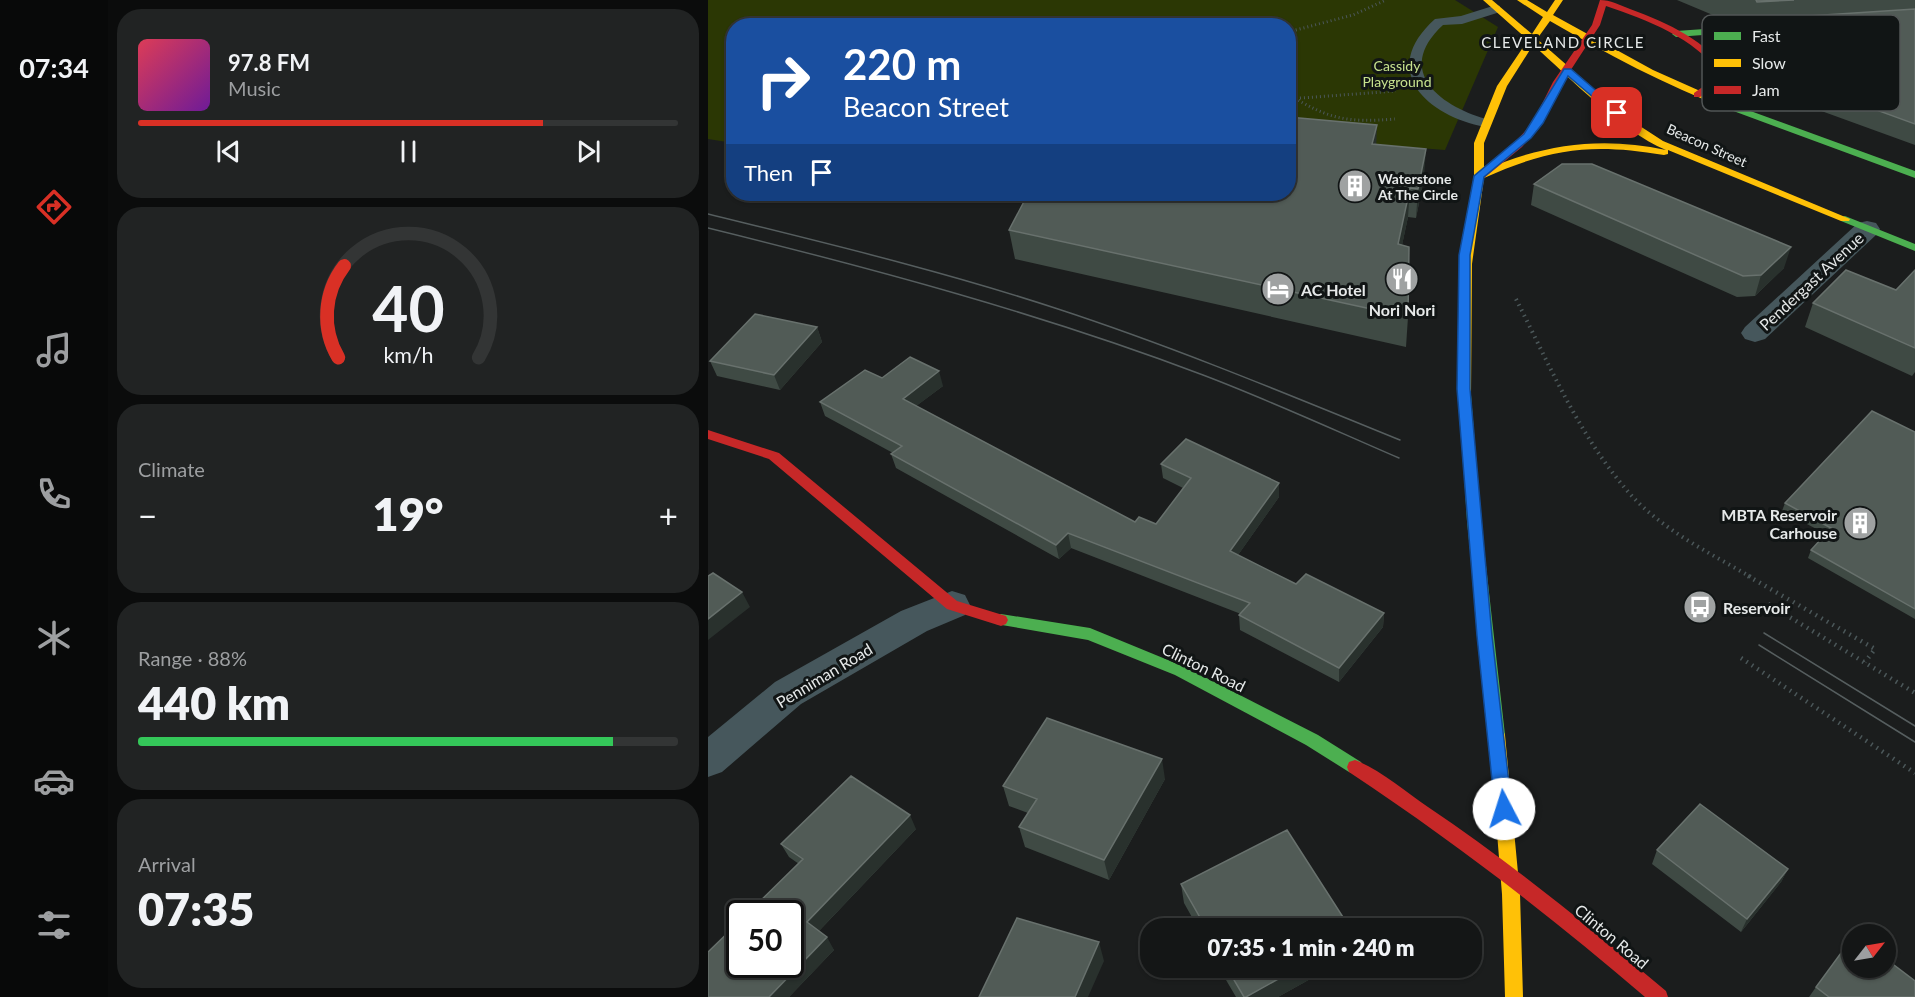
<!DOCTYPE html>
<html lang="en">
<head>
<meta charset="utf-8">
<style>
	body { margin:0; font-family:Lato,sans-serif; background:#212323; color:#f1f3f6; height:100vh; display:flex; flex-direction:column; font-size:22px; white-space:nowrap }
	* { box-sizing:border-box; margin:0 }
	p { font-size:20px; color:#9d9fa1 }
	.icon { flex:none; width:33px; height:33px; fill:none; stroke:currentColor; stroke-width:2; stroke-linecap:round; stroke-linejoin:round }
	.map { position:relative; flex:1; overflow:hidden }
	.side { display:flex; flex-direction:column; gap:9px; padding:9px; background:#0b0c0c; width:600px }
	.side>* { flex:none }
	.guide { position:absolute; left:18px; top:18px; width:570px; height:183px; border-radius:24px; box-shadow:0 2px 4px #0004,0 0 0 2px #333535; background:#1a4fa0; color:#fff; overflow:hidden }
	.needle { width:39px; rotate:59deg }
	.buttons { position:absolute; left:1134px; top:924px; display:grid; gap:12px }
	.buttons a { display:grid; place-items:center; width:54px; height:54px; border-radius:50%; background:#141616; box-shadow:0 2px 4px #0004,0 0 0 2px #333535; font-size:30px }
	.speed { position:absolute; left:18px; top:900px; display:flex; gap:12px; font-size:30px; font-weight:700; text-align:center }
	.speed>* { display:grid; place-content:center; width:78px; height:78px; border-radius:50%; background:#141616; box-shadow:0 2px 4px #0004,0 0 0 2px #333535; line-height:1 }
	.speed .limit { border:3px solid #111; border-radius:9px; background:#fff; color:#111 }
	.pin { position:absolute; display:grid; place-items:center; width:51px; height:51px; color:#fff; margin:-26px; border-radius:12px; box-shadow:0 3px 9px #0006 }
	.me { position:absolute; width:66px; margin:-33px; rotate:355deg; stroke-linejoin:round; filter:drop-shadow(0 0 4px #0008) }
	.turn { display:flex; align-items:center; gap:21px; height:126px; padding:0 18px; font-size:27px }
	.turn .icon { width:78px; height:78px; stroke-width:2.5 }
	.turn b { display:block; font-size:42px; line-height:51px }
	.then { display:flex; align-items:center; height:57px; padding:0 18px; background:#0003; gap:12px; font-size:22px }
	.big { font-size:45px; font-weight:800; line-height:1.1 }
	.side .widget { flex:1; display:flex; flex-direction:column; justify-content:center; gap:9px; min-width:0; padding:0 21px; border-radius:24px; background:#212323 }
	.side .dial { align-items:center; gap:0 }
	.dial svg { height:156px; overflow:visible; fill:none; stroke:#333535; stroke-width:7; stroke-linecap:round; text-anchor:middle }
	.dial text { fill:#f1f3f6; stroke:none }
	.song { display:flex; align-items:center; gap:18px }
	.cover { width:72px; height:72px; border-radius:9px; background:linear-gradient(135deg,hsl(350 70% 55%),hsl(280 70% 35%)) }
	.played { height:6px; border-radius:3px; background:linear-gradient(90deg,#d93025 75%,#333535 75%) }
	.keys { display:flex; justify-content:space-around; direction:ltr }
	.heat { display:flex; justify-content:space-between; align-items:center; font-size:33px; direction:ltr }
	.charge { height:9px; border-radius:4px; background:linear-gradient(90deg,#34c759 88%,#333535 0) }
	.trip { position:absolute; left:432px; top:918px; width:342px; height:60px; border-radius:24px; background:#141616; box-shadow:0 2px 4px #0004,0 0 0 2px #333535; font-weight:800; line-height:60px; text-align:center }
	main { display:flex; flex:1; min-height:0 }
	.tabs { display:flex; flex-direction:column; width:108px; justify-content:space-around; align-items:center; background:#080909; color:#9d9fa1 }
	.tabs .icon { width:42px; height:42px }
	.tabs .current { color:#d93025 }
	.tabs b { font-size:27px; color:#f1f3f6 }
	.map>svg:first-child { display:block }
</style>
</head>
<body>
<main>
<nav class="tabs">
<b>07:34</b>
<svg class="icon current" aria-label="directions" viewBox="0 0 24 24"><path d="M12 3l9 9-9 9-9-9zM9 14v-3h6M13 9l2 2-2 2"/></svg>
<svg class="icon" aria-label="music" viewBox="0 0 24 24"><path d="M9 18V5l10-2v13"/><circle cx="6" cy="18" r="3"/><circle cx="16" cy="16" r="3"/></svg>
<svg class="icon" aria-label="phone" viewBox="0 0 24 24"><path d="M5 4h4l2 5-3 2q2 4 5 5l2-3 5 2v4C11 20 4 13 5 4z"/></svg>
<svg class="icon" aria-label="climate" viewBox="0 0 24 24"><path d="M12 3v18M4 7l16 10M4 17L20 7"/></svg>
<svg class="icon" aria-label="car" viewBox="0 0 24 24"><path d="M5 17H2v-5l4-1 3-4h7l3 4 3 1v5h-3M9 17h6M6 11h13"/><circle cx="7" cy="17" r="2"/><circle cx="17" cy="17" r="2"/></svg>
<svg class="icon" aria-label="filters" viewBox="0 0 24 24"><path d="M4 7h16M4 17h16"/><circle cx="9" cy="7" r="2"/><circle cx="15" cy="17" r="2"/></svg>
</nav>
<section class="side">
<div class="widget">
<div class="song"><i class="cover"></i><div><b>97.8 FM</b><p>Music</p></div></div>
<div class="played"></div>
<div class="keys"><svg class="icon" aria-label="previous" viewBox="0 0 24 24"><path d="M18 5L8 12l10 7zM5 5v14"/></svg><svg class="icon" aria-label="pause" viewBox="0 0 24 24"><path d="M8 5v14M16 5v14"/></svg><svg class="icon" aria-label="next" viewBox="0 0 24 24"><path d="M6 5l10 7-10 7zM19 5v14"/></svg></div>
</div>
<div class="widget dial"><svg viewBox="0 0 100 80">
<path d="M14 69A42 42 0 1 1 86 69"/>
<path d="M14 69A42 42 0 0 1 17 22" stroke="#d93025"/>
<text x="50" y="56" font-size="32" font-weight="700">40</text>
<text x="50" y="72" font-size="11">km/h</text>
</svg></div>
<div class="widget"><p>Climate</p>
<div class="heat"><a>−</a><b class="big">19°</b><a>+</a></div>
</div>
<div class="widget"><p>Range · 88%</p><b class="big">440 km</b><div class="charge"></div></div>
<div class="widget"><p>Arrival</p><b class="big">07:35</b></div>
</section>
<div class="map">
<svg width="1207" height="997" viewBox="0 0 1207 997">
	<rect width="100%" height="100%" fill="#1b1d1d"/>
	<path fill="#2b3704" d="M0,0h747l43,27 -53,123 -156,-12 -1,-112h-554l-1,117 -25,-4z"/>
	<g fill="none" stroke-linecap="round" stroke-linejoin="round">
		<path stroke="#4b5759" stroke-width="3" stroke-dasharray="1 3" stroke-linecap="butt" d="M580,32l65,-17 33,-15
			M580,94c40,25 59,29 107,25
			M580,99l108,-8"/>
		<path stroke="#4b5759" stroke-width="4" stroke-dasharray="1.5 4.5" stroke-linecap="butt" d="M808,299c34,67 64,139 115,196 32,35 80,59 120,82"/>
		<path stroke="#4b5759" stroke-width="4.5" stroke-dasharray="1.5 5" stroke-linecap="butt" d="M1040,576l127,73 -10,13
			M1060,604l147,89
			M1033,658l174,115"/>
		<path fill="#46575c" fill-rule="evenodd" d="M788,5l4,1v6l-38,12 -19,1c-51,47 0,83 47,95v6l-5,1c-57,-11 -108,-56 -50,-108l26,-3z"/>
		<path fill="#46575c" fill-rule="evenodd" d="M1159,221l9,2 4,6 -4,6 -111,104 -10,3 -10,-3 -4,-6 4,-6 113,-104z
			M244,591l13,4 5,10 -5,10 -38,16 -126,73 -79,68 -14,5v-40l67,-55 126,-71z"/>
		<path fill="#4caf50" fill-rule="evenodd" d="M1098,22l4,3 -1,2 -133,10 -4,-3 4,-3z
			M1020,105h6l181,66v7l-187,-69z
			M1137,216l70,28v7l-74,-30v-4z
			M757,391l6,4 10,126 24,214 -2,5 -6,2 -6,-2 -2,-5 -22,-214 -8,-126z
			M293,614l89,14 95,39 133,68 43,27 2,5 -2,5 -6,2 -6,-2 -43,-27 -131,-70 -87,-35 -92,-16 -2,-4 2,-4z"/>
		<path fill="#ffc107" fill-rule="evenodd" d="M775,0h9l40,34 11,-17 -26,-17h10l20,12 8,-12h8l-10,15 100,55 83,37 -8,2c-63,-24 -121,-55 -178,-88l-13,18 89,78 37,24 187,78 -1,2h-8l-173,-71v4l-4,1c-72,-12 -113,-7 -180,23l-12,86 -1,131 -6,4 -4,-1 -2,-3 1,-131 14,-86v-35l23,-57 31,-46zM825,45c39,34 86,85 133,105 -64,-14 -122,-6 -182,20v-27l23,-57z
			M789,728l6,2 2,5 15,159 3,103h-18l-3,-103 -13,-159 2,-5z"/>
		<path fill="#c62828" fill-rule="evenodd" d="M892,0c10,0 20,5 30,9 39,14 76,32 101,66l-31,22h-6v-4l27,-19c-27,-36 -73,-54 -115,-68l-6,19 -37,57 -24,45 -17,20 -38,31h-8v-4l38,-31 18,-19 21,-42 39,-57z
			M0,430l71,23 178,148 49,15 2,4 -2,4 -5,2 -54,-17 -178,-150 -61,-20z
			M647,760c24,9 51,32 73,47 83,56 161,119 238,184l2,6h-23c-94,-81 -192,-156 -296,-225l-2,-5 2,-5z"/>
		<path stroke="#565e5f" stroke-width="1.5" d="M0,214c117,29 235,57 350,95 116,38 229,85 342,131
			M0,228c167,41 334,86 495,147 66,25 131,55 196,83
			M1056,633l151,93
			M1051,645l156,97"/>
	</g>
	<path fill="#3f4a44" d="M969,0h238v145l-138,-50 -19,-58 5,-17h-11l-1,-4 -31,2z
		M668,145l48,33 -8,40 -8,-1 -6,28 6,72 -2,30 -391,-88 -6,-29z
		M826,184l250,84 -29,28 -18,1 -206,-92z
		M1207,270v102l-3,4 -107,-49 8,-24 83,-13z
		M109,327l5,15 -42,48 -63,-14 -7,-15z
		M174,378l61,8 -27,20 219,116 21,2 27,-36 -20,-10 -2,-14 118,19v14l-41,58 58,29 88,29 -1,14 -44,55 -99,-52 -1,-15 2,-1 -170,-66 -12,11 -163,-91 -5,-14 2,-1 -68,-37 -5,-14z
		M1207,432v187l-107,-61 3,-8 15,-16 -44,-23 3,-8z
		M457,779l-56,101 -84,-33 -6,-20 9,-14 -19,-7 -6,-20z
		M208,829l-97,102 15,19 -45,47h-81l91,-133 -10,-7 -8,-13z
		M949,850l131,19 -7,13 -40,50 -89,-68z
		M473,884l169,44h-152l-14,-25z
		M511,968h111l-52,29h-42z
		M1108,987l99,10h-106z"/>
	<path fill="#29312d" d="M669,125l-1,28 -4,-9z
		M718,149l-2,29 -8,40 2,-29z
		M702,188l-2,29 -12,57 2,-30z
		M1083,247l-7,21 -29,28 6,-21z
		M109,327l5,15 -42,48 -6,-15z
		M231,371l4,15 -36,27 -4,-14z
		M571,483v14l-48,68 -1,-14z
		M360,533l3,15 -12,11 -3,-14z
		M34,592l8,15 -42,33v-21z
		M676,613l-1,14 -44,55v-14z
		M454,759l3,20 -56,101 -5,-20z
		M202,815l6,14 -101,106 -8,-13z
		M1080,869l-7,13 -40,50 6,-13z
		M119,937l7,13 -45,47h-20z
		M391,942l5,19 -16,36h-13z
		M590,968h32l-52,29h-32z"/>
	<path fill="#515b56" stroke="#68716d" stroke-width="1.5" d="M1048,0h38l-37,2z
		M1207,9v115l-132,-48 -20,-57z
		M580,117l89,8 -5,19 54,5 -8,40 -8,-1 -12,56 11,3 -1,70 -399,-87 19,-36h260z
		M854,164h30l199,83 -30,28 -18,1 -209,-92z
		M1138,270l50,20 19,-20v78l-102,-45z
		M47,314l62,13 -43,48 -64,-14z
		M202,357l29,14 -36,28 232,123 4,-5 17,7 35,-46 -30,-14 25,-25 93,44 -49,68 66,33 10,-10 78,39 -45,55 -100,-53 11,-12 -182,-70 -12,12 -165,-91 11,-8 -82,-44 45,-32 17,8z
		M1164,411l43,21v177l-104,-59 20,-22 -46,-25z
		M5,573l29,19 -34,27v-43z
		M339,718l115,41 -58,101 -85,-33 18,-28 -34,-13z
		M143,776l59,39 -103,107 20,15 -58,60h-61v-45l32,-31v43h50v-50h-43l56,-55 -22,-15z
		M992,804l88,65 -41,50 -90,-69z
		M579,830l63,98h-144l-25,-44z
		M309,918l82,24 -24,55h-96z
		M1144,938v30h34v-9l29,22v16h-86l-13,-10z
		M519,968h71l-52,29h-2z"/>
	<path fill="#1a73e8" stroke="#114b97" stroke-width="1.5" d="M856,69h7l51,44 -8,2 -46,-39 -25,47 -12,15 -47,39 -14,78v134l22,247 20,173 -2,5 -6,2 -6,-2 -3,-5 -18,-173 -20,-247 2,-134 15,-79 50,-42z"/>
	<defs>
		<symbol id="building-disc" viewBox="-11 -11 22 22"><circle r="9.5" fill="#9fa2a2" stroke="#111515"/><path d="M-4-6H4V6H1V3H-1V6H-4ZM-2.5-4.3h1.7v1.8h-1.7ZM.8-4.3h1.7v1.8H.8ZM-2.5-1h1.7V.8h-1.7ZM.8-1h1.7V.8H.8Z" fill="#fff"/></symbol>
		<symbol id="restaurant-disc" viewBox="-11 -11 22 22"><circle r="9.5" fill="#9fa2a2" stroke="#111515"/><path d="M-5-6h1v4h1v-4h1v4h1v-4h1v5L-1.5 .5V6h-2V.5L-5-1ZM5-6V6H3V1.5H1.5Q1.5-4 5-6Z" fill="#fff"/></symbol>
		<symbol id="hotel-disc" viewBox="-11 -11 22 22"><circle r="9.5" fill="#9fa2a2" stroke="#111515"/><path d="M-6-4.5h1.5V1H6V5H4.5V3h-9V5H-6ZM-4 0a1.8 1.8 0 1 1 3.6 0ZM.5 0V-2.5h3Q6-2.5 6 0Z" fill="#fff"/></symbol>
		<symbol id="bus-disc" viewBox="-11 -11 22 22"><circle r="9.5" fill="#9fa2a2" stroke="#111515"/><path d="M-5-6H5V4H4V6H2V4H-2V6H-4V4H-5ZM-3.5-4V0h7V-4ZM-3.5 1.2v1.5H-2V1.2ZM2 1.2v1.5H3.5V1.2Z" fill="#fff"/></symbol>
	</defs>
	<g fill-rule="evenodd">
		<use href="#building-disc" x="628" y="167" width="38" height="38"/>
		<use href="#restaurant-disc" x="675" y="260" width="38" height="38"/>
		<use href="#hotel-disc" x="551" y="270" width="38" height="38"/>
		<use href="#building-disc" x="1133" y="504" width="38" height="38"/>
		<use href="#bus-disc" x="973" y="588" width="38" height="38"/>
	</g>
	<g text-anchor="middle" dominant-baseline="central" stroke-width="6" stroke-linejoin="round" paint-order="stroke">
		<g font-size="14" fill="#c7e28e" stroke="#111515">
			<text x="689" y="65">Cassidy<tspan x="689" dy="16">Playground</tspan></text>
		</g>
		<g font-size="14" fill="#e6e9e9" stroke="#111515">
			<text transform="translate(999 145) rotate(24)">Beacon Street</text>
		</g>
		<g font-size="14" font-weight="bold" fill="#e6e9e9" stroke="#111515" text-anchor="start">
			<text x="670" y="178">Waterstone<tspan x="670" dy="16">At The Circle</tspan></text>
		</g>
		<g font-size="15" letter-spacing="1.5" fill="#e6e9e9" stroke="#111515">
			<text x="855" y="42">CLEVELAND CIRCLE</text>
		</g>
		<g font-size="16" fill="#e6e9e9" stroke="#111515">
			<text transform="translate(1103 281) rotate(-43)">Pendergast Avenue</text>
			<text transform="translate(496 667) rotate(26)">Clinton Road</text>
			<text transform="translate(116 675) rotate(-31)">Penniman Road</text>
			<text transform="translate(904 936) rotate(40)">Clinton Road</text>
		</g>
		<g font-size="16" font-weight="bold" fill="#e6e9e9" stroke="#111515" text-anchor="start">
			<text x="593" y="289">AC Hotel</text>
			<text x="694" y="309" text-anchor="middle">Nori Nori</text>
			<text x="1129" y="514" text-anchor="end">MBTA Reservoir<tspan x="1129" dy="18">Carhouse</tspan></text>
			<text x="1015" y="607">Reservoir</text>
		</g>
	</g>
	<rect x="994" y="15" width="198" height="96" rx="9" fill="#111515" stroke="#515555" stroke-width="1.5"/>
	<rect x="1006" y="32" width="27" height="8" fill="#4caf50"/>
	<rect x="1006" y="59" width="27" height="8" fill="#ffc107"/>
	<rect x="1006" y="86" width="27" height="8" fill="#c62828"/>
	<g font-size="16" fill="#e6e9e9">
		<text x="1044" y="42">Fast</text>
		<text x="1044" y="69">Slow</text>
		<text x="1044" y="96">Jam</text>
	</g>
</svg>
<div class="buttons">
<a><svg class="needle" viewBox="-14 -14 28 28"><path d="M0-13l5 13h-10z" fill="#e53935"/><path d="M0 13l5-13h-10z" fill="#9d9fa1"/></svg></a>
</div>
<div class="speed"><div class="limit">50</div></div>
<div class="pin" style="left:909px;top:113px;background:#d93025"><svg class="icon" aria-label="arrive" viewBox="0 0 24 24"><path d="M6 21V4h12l-3 4 3 4H6"/></svg></div>
<svg class="me" style="left:796px;top:809px" viewBox="-20 -20 40 40"><circle r="19" fill="#fff"/><path d="M0-13L10 11 0 6-10 11z" fill="#1a73e8"/></svg>
<div class="trip">07:35 · 1 min · 240 m</div>
<div class="guide">
<div class="turn"><svg class="icon" aria-label="right" viewBox="0 0 24 24"><path d="M7 20v-9h11M14 6l5 5-5 5"/></svg><div><b>220 m</b>Beacon Street</div></div>
<div class="then">Then<svg class="icon" aria-label="arrive" viewBox="0 0 24 24"><path d="M6 21V4h12l-3 4 3 4H6"/></svg></div>
</div>
</div>
</main>
</body>
</html>
